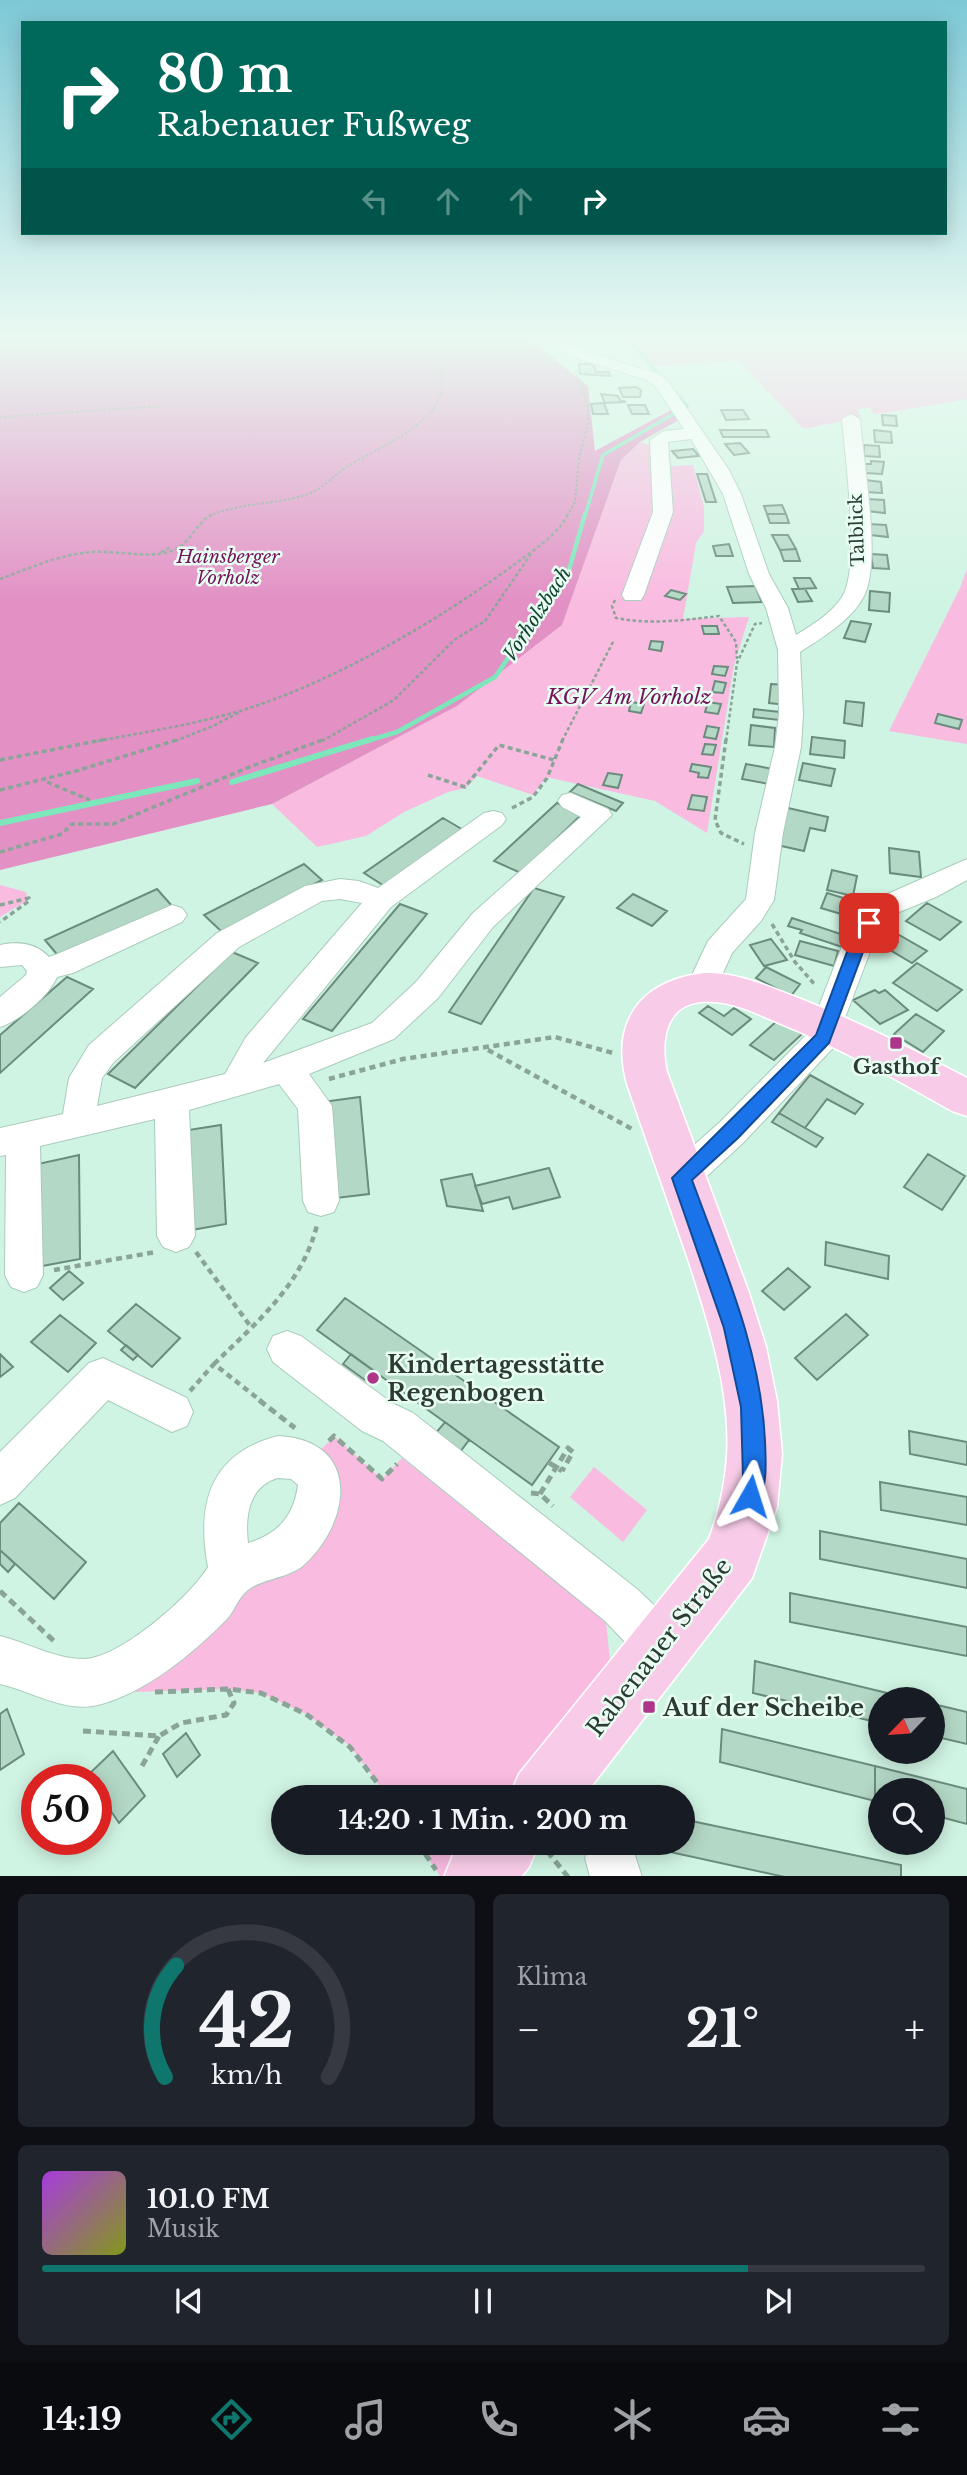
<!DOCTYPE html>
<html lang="de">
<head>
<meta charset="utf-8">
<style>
	body { margin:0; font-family:"Libre Baskerville",serif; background:#20242c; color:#f1f3f6; height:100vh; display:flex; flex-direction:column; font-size:26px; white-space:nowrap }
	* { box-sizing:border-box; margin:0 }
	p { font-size:23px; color:#9ea1a6 }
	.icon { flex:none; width:38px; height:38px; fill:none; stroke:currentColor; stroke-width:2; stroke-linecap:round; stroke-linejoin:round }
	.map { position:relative; height:1876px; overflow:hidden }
	.sheet { display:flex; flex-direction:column; gap:18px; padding:18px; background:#0d0f14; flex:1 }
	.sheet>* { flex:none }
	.banner { position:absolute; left:21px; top:21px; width:926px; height:214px; border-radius:0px; box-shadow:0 4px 18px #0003; background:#00695c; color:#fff; overflow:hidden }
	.needle { width:46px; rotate:245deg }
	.fabs { position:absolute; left:868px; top:1687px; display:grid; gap:14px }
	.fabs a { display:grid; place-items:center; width:77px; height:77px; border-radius:50%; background:#171b24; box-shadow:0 4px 18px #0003; font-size:35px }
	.speed { position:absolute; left:21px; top:1764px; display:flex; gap:14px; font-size:35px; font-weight:700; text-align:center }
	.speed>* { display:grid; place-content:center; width:91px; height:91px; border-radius:50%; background:#171b24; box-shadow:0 4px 18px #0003; line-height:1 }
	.speed .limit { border:10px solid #d22; background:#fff; color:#111 }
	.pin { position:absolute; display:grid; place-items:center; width:60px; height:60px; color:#fff; margin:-30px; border-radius:14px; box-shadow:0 4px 10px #0006 }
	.me { position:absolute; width:77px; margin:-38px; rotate:6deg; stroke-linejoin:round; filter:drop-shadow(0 0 5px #0008) }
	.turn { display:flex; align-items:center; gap:24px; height:147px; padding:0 21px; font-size:32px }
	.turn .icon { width:91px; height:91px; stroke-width:2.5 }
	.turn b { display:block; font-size:49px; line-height:60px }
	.lanes { display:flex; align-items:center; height:66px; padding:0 21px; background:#0003; justify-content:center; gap:35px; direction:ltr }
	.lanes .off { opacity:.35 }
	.big { font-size:52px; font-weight:800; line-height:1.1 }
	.sheet .tile { flex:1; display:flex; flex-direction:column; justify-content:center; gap:10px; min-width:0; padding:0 24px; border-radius:10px; background:#20242c }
	.sheet .dial { align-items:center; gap:0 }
	.dial svg { height:182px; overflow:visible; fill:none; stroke:#363941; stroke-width:7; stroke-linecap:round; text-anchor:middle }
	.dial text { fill:#f1f3f6; stroke:none }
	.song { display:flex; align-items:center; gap:21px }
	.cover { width:84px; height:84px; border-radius:10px; background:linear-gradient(135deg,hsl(280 70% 55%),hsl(70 70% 35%)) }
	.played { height:7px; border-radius:4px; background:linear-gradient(90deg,#0f766e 80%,#363941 80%) }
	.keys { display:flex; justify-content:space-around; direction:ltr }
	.heat { display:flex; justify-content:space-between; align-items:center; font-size:38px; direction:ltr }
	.sheet .tiles { flex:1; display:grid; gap:18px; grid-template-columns:1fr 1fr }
	.tile:last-child { grid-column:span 2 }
	.trip { position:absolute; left:271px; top:1785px; width:424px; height:70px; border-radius:35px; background:#171b24; box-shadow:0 4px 18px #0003; font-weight:800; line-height:70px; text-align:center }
	.tab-bar { display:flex; height:112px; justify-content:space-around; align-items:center; background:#090b0e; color:#9ea1a6 }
	.tab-bar .icon { width:49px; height:49px }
	.tab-bar .on { color:#0f766e }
	.tab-bar b { font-size:32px; color:#f1f3f6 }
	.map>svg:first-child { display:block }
</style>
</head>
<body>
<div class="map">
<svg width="967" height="1877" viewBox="0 0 967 1877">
	<rect width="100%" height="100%" fill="#d0f4e3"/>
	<path fill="#fabbe1" d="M629,340h338v59l-88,15h-5l-4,-6 -13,1 4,8 -57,12 -65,-68 -86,5 -21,-20z
		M640,442l14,5 3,20 36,-2 11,42v24l-8,12 -13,76 66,-2 -15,48 -27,168 -52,-32 -109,-24 -13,18 -56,-19 -11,12 -18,4 -44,20 -38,24 -49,11 -45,-43 185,-98 105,-81 59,-165z
		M967,569v175l-78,-13 71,-143z
		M0,885l26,7 2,8 -28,17z
		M334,1436l48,43 20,-21 204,163 5,50 -101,126h-122l-38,-51 -44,-32 -45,-21 -33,-4 -124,4 137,-96 94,-82 -28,-51z
		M594,1467l53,43 -24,32 -53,-45z
		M418,1843h56l-27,34 -7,-1z"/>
	<path fill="#e390c5" d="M0,340h530l58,46 7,65 76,-41 8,10 -39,22 -19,18 -59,165 -105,81 -185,98 -272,66z"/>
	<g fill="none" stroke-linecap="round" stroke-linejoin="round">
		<path stroke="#7ce7ba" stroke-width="3.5" d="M585,516l18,-61 84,-49 -59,-66"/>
		<path stroke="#7ce7ba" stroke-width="4.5" d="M367,741l30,-9 98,-55 74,-107 16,-56"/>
		<path stroke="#7ce7ba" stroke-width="6" d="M232,782l140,-43
			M0,823l197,-42"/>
	</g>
	<path fill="#b4d8c6" stroke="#6b8c7d" stroke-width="2" d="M579,364h14l3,8h13l1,4 -30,-2z
		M636,387l5,3 -1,7h-17l-4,-9z
		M601,394l17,2 2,4 6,2 -21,1z
		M604,403l4,11h-15l-2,-10z
		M628,405h17l4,9h-17z
		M721,410h22l6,9 -23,1z
		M882,415l14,1 1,10 -14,-1z
		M720,430h46l3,7h-46z
		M874,430l17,2 1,11 -17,-1z
		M740,443l9,10 -15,2 -9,-11z
		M864,445l15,1 1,11 -16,-1z
		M693,449l6,7 -21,2 -6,-7z
		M871,461l13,1 -2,12 -16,-1 -1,-9h6z
		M697,474h10l9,28h-10z
		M865,480l16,2 1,11 -17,-1z
		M867,499l17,1 1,13 -18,-2z
		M782,505l4,9h-19l-3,-8z
		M767,514h19l3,9h-19z
		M869,524l17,1 2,12 -17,-2z
		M772,535h16l8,14 -16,1z
		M729,544l4,12h-17l-3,-10z
		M796,549l4,12h-16l-4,-11z
		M871,554l16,1 2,14 -16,-1z
		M794,578h16l6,10 -17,1z
		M755,586l7,16 -29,1 -6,-16z
		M792,589h13l7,12 -14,1z
		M671,590l15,4 -6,6 -15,-4z
		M870,591l20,2 -1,19 -20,-2z
		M851,621l20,3 -6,18 -21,-4z
		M702,626h15l2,8h-15z
		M651,641l12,1 -2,9 -12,-2z
		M714,666l14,1 -3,9 -13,-2z
		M715,681l11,2 -3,10 -11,-1z
		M771,684l16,1v20l-18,-2z
		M846,701l18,2 -2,23 -18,-3z
		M631,702l13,2 -3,9 -12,-2z
		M708,702l13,2 -3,10 -13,-2z
		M754,709l26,3 -1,8 -26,-3z
		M938,714l24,6 -3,9 -24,-6z
		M751,725l24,3 -1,19 -25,-2z
		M707,726l12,2 -3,11 -12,-2z
		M812,737l33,4 -1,17 -34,-4z
		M705,744l11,1 -3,10 -11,-1z
		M803,763l32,6 -4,17 -32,-6z
		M692,764l19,3 -3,11 -10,-1 1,-4 -9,-2z
		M746,764l27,5 -4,15 -27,-5z
		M608,773l14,2 -4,13 -15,-3z
		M578,784l45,19 -7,8 -46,-19z
		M692,795l15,2 -3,14 -16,-2z
		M557,803l25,11 -61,59 -27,-12z
		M788,808l40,9 -3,14 -15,-3 -6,23 -27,-6z
		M443,818l22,13 -79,56 -22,-14z
		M889,848l30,4 2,25 -31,-4z
		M304,864l18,16 -100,52 -18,-17z
		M832,870l25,6 -4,20 -26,-6z
		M534,888l30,9 -83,127 -32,-12z
		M157,889l15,17 -112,52 -15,-18z
		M827,893l36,11 -5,15 -37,-11z
		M633,894l34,17 -15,15 -35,-18z
		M927,903l34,19 -21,18 -34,-19z
		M400,904l27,10 -95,117 -29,-12z
		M792,918l55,18 -5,11 -42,-14 2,-3 -14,-4z
		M894,932l33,19 -15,12 -32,-19z
		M771,939l16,21 -23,6 -14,-21z
		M800,941l38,10 -4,15 -39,-11z
		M232,952l26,11 -123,125 -27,-14z
		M917,963l45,27 -25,21 -44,-28z
		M766,967l34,17 -9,12 -35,-18z
		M67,977l26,12 -93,84v-38z
		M875,990l4,3 6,-3 23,20 -28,14 -27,-24z
		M708,1006l16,10 10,-8 17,11 -19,16 -33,-22z
		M916,1014l28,17 -21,21 -29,-18z
		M778,1020l24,14 -28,26 -24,-15z
		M810,1075l53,29 -8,10 -28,-15 -22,29 -26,-15z
		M360,1097l9,97 -41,5 -6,-97z
		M779,1113l26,15 18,10 -7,9 -44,-25z
		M221,1125l5,99 -40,7 -4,-100z
		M928,1154l37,22 -23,34 -38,-23z
		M79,1155l1,104 -43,8 1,-103z
		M549,1168l11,29 -47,12 -4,-12 -27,7 -7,-18z
		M472,1174l11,37 -36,-5 -6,-26z
		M826,1242l63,14 -1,23 -63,-14z
		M788,1268l22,19 -26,23 -22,-19z
		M69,1271l14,12 -20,17 -13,-12z
		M345,1298l214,149 -27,38 -215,-155z
		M136,1304l44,34 -28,29 -44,-36z
		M846,1314l22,21 -51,45 -22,-22z
		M60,1315l36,28 -28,29 -37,-30z
		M126,1345l12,10 -5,5 -12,-10z
		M0,1354l13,13 -13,10z
		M351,1354l26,19 -8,10 -26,-19z
		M445,1422l24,18 -9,12 -25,-18z
		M909,1431l58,11v23l-57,-11z
		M880,1482l87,15v28l-86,-15z
		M19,1503l67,59 -32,37 -54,-49v-27z
		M820,1531l147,28v29l-147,-29z
		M0,1550l15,14 -7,8 -8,-8z
		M790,1593l177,34v29l-177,-34z
		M755,1661l157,38h-32v24l-127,-30z
		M933,1704l34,8v32l-34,-8z
		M7,1709l17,45 -24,16v-56z
		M722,1729l153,37v35l-155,-39z
		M186,1733l14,22 -23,22 -14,-23z
		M113,1751l32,45 -26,27 -23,-34v-9h-6l-3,-4z
		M875,1766l92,23v35l-34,-9v-25h-53v12l-5,-1z
		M682,1819l219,46v12h-116l-115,-25v-9h12z"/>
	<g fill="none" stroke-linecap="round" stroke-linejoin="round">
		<defs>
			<path id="minor" d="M544,340h18l24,12 73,22 9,7 61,89 12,24 28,80 19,34 8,27c16,-10 35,-21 46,-38 19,-30 3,-139 0,-178l9,-5 9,5c3,41 22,142 4,177 -13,25 -41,41 -64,56l3,62 -2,33 -18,86 -9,67 -13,21 -29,32 -10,22 2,12 -4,8 -11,3 -11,-3 -6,-20 16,-34 38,-42 9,-66 20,-86 4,-33 -1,-64 -12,-42 -17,-34 -26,-80 -32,-55 -23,3 5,70 -29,83 -3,5h-16l-3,-5 31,-83 -3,-72 14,-9 20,-2 -28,-42 -9,-7 -71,-22z
				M571,793l37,16 4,6 -119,112 -55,71 -44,41 -85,35 23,32 7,95 -5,11 -13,4 -13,-4 -5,-11 -5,-92 -19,-25 -90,26 6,126 -6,11 -13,5 -13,-5 -6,-11 -2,-117 -115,27 3,129 -6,12 -13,5 -13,-5 -6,-12 1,-120 -6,1v-28l63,-14 6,-36 20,-33 128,-112 88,-47 35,-7 19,2 19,7 106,-75 9,-2 9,2 4,6 -4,6 -111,82 -128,156 109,-40 44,-41 57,-69 108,-96 -19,-10 -4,-6 4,-6zM340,899l22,4 -116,134 -21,37 -128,32 5,-28 11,-15 126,-116 83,-46z
				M967,859v21l-31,17 -49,20 -11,19 -42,111 -91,96 -49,45 -13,5 -13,-5 -5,-10 5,-10 51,-45 90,-91 37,-96 21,-33z
				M172,905l10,3 5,7 -5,7 -109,51 -16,4c-8,19 -38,44 -57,50v-30l26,-22 1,-4 -5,-6 -22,2v-22c18,-4 36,-2 49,12l6,-2z
				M287,1331l14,5 91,67 21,10 224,176 42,40 7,17 -7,17 -17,7 -17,-7 -40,-42 -222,-180 -21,-10 -89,-69 -6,-13 6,-13z
				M103,1358l84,40 6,14 -6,14 -15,6 -64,-32 -93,98 -15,7v-53l89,-89z
				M278,1436c82,4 74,83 28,127 -16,16 -41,14 -58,27 -10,7 -13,21 -22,30 -34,34 -80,73 -128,85 -33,8 -67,-14 -98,-21v-48c28,7 55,23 84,23 36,-1 106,-62 124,-92 -12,-63 2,-114 70,-131zM278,1478l13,1 7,6c-4,31 -20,49 -50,58 -3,-25 0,-57 30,-65z
				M591,1843h40l11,34h-52l-5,-19z"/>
			<path id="major" d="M705,973c30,-1 60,12 88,23 60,23 117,52 174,82v38l-15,-5c-58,-33 -116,-65 -178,-90 -19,-8 -39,-18 -61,-19 -45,-4 -54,34 -46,70l82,221 17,54 11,54 5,53 -5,53 -25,71 -169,219h-74l10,-23 190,-235c10,-27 16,-54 18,-83 4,-66 -19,-135 -39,-197 -20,-58 -41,-117 -61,-175 -17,-63 14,-104 78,-111z
				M462,1843h77l-10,24 -8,10h-77l10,-24z"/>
		</defs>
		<use href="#minor" stroke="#a9ccbb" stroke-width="2"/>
		<use href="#major" stroke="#fff" stroke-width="3"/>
		<path stroke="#8aa497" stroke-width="2" stroke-dasharray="2.5 2" stroke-linecap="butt" d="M0,417l162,-11
			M209,516c32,-14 67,-11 99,-22 16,-6 26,-19 40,-28 32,-20 109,-48 92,-97l-10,-10 -36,-19
			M567,516l8,-14 4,-44 9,-34v-18l-13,-37"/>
		<path stroke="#8aa497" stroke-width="2.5" stroke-dasharray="3.5 2.5" stroke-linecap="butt" d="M161,552l10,-5
			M0,579c30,-11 60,-25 93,-27 25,-2 56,8 81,-2 17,-7 22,-28 39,-36
			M615,600l-3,6 4,12c35,7 68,2 103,-2l17,26 1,17
			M98,741c48,-9 98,-17 145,-31 91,-28 200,-92 276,-149 19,-14 38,-26 49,-47
			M175,741l38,-15 29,-15
			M322,741l72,-41 60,-60 31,-19 46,-67
			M562,741l52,-101
			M726,741l11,-78 18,-39 7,-1"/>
		<path stroke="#8aa497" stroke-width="3.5" stroke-dasharray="5 3.5" stroke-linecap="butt" d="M726,739l-11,81 6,13 23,11
			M0,760l107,-21
			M428,775l37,12 34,-42 55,15
			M47,782l43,18
			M0,790l76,-19 104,-32
			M512,808l21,-11 14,-19 16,-39
			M0,852l62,-18 10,-10h41l139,-58 73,-27
			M0,905l29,-7v3l-29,21
			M772,924l23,38 21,24"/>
		<path stroke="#8aa497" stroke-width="4.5" stroke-dasharray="6 4.5" stroke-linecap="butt" d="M488,1050l144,79
			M329,1079l74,-20 152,-22 58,16
			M196,1252l55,75
			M54,1270l102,-18
			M214,1364c43,-42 88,-79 103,-139
			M190,1391l24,-27 47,37"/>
		<path stroke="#8aa497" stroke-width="5" stroke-dasharray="8 5" stroke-linecap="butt" d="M259,1400l36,28
			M329,1441l5,-5 48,43 15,-15
			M531,1493l9,1 13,12
			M540,1494l28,-46 5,4 -11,19
			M0,1591l55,51
			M155,1692l73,-3 33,4 45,21 44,33 38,50
			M83,1731l76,5 22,-13 45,-8 8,-12 -6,-14
			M142,1766l17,-30
			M418,1843l18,27
			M547,1851l21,26"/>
		<use href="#minor" fill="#fff" fill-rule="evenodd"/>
		<use href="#major" fill="#f8cce8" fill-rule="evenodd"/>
		<path stroke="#8aa497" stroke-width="5" stroke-dasharray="8 5" stroke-linecap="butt" d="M548,1462l14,9"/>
	</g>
	<linearGradient id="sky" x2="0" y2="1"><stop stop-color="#7dc8d6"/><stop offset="0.56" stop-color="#eafaf2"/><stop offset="1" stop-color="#eafaf2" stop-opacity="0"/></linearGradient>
	<rect width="967" height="602" fill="url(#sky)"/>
	<path fill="#1a73e8" stroke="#114b97" stroke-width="2" d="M869,918l8,5 -8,13 -40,107 -91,95 -46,42c31,85 69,170 73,261 1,23 2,43 -6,63l-9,4 -8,-4 -3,-8 4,-19 -2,-70 -17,-79 -52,-150 144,-143 37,-99 10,-17z"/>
	<g fill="#ae368a" stroke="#e8fef3" stroke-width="2.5">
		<rect x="889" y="1036" width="14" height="14" rx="3.5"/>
		<circle cx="373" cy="1378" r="7"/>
		<rect x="642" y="1700" width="14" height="14" rx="3.5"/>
	</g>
	<g text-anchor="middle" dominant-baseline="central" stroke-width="5" stroke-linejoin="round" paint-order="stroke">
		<g font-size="18" fill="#2c3a33" stroke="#e8fef3">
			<text transform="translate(857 530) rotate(-92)">Talblick</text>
		</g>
		<g font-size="18" font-style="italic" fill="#74125a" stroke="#e8fef3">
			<text x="228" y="557">Hainsberger<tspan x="228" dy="21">Vorholz</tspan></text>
		</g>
		<g font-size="19" font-style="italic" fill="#144331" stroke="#e8fef3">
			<text transform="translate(537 614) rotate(-57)">Vorholzbach</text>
		</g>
		<g font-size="21" font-style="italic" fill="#74125a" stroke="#e8fef3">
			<text x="629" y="697">KGV Am Vorholz</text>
		</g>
		<g font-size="21" font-weight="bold" fill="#2c3a33" stroke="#e8fef3">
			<text x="896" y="1067">Gasthof</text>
		</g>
		<g font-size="24" font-weight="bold" fill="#2c3a33" stroke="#e8fef3" text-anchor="start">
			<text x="387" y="1364">Kindertagesstätte<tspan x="387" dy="28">Regenbogen</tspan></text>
			<text x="663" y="1707">Auf der Scheibe</text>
		</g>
		<g font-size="24" fill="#2c3a33" stroke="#e8fef3">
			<text transform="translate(659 1647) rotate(-52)">Rabenauer Straße</text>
		</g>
	</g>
</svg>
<div class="fabs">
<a><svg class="needle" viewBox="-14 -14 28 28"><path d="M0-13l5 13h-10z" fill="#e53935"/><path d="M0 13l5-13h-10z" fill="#9ea1a6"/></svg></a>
<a><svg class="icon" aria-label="search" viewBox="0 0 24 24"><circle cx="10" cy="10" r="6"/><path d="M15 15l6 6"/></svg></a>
</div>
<div class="speed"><div class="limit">50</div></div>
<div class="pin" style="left:869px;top:923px;background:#d93025"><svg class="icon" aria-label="arrive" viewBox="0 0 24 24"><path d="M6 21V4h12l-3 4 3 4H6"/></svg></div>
<svg class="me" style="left:750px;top:1496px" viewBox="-20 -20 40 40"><path d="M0-17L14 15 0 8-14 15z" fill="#1a73e8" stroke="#fff" stroke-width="4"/></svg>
<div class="trip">14:20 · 1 Min. · 200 m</div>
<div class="banner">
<div class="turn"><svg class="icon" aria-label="right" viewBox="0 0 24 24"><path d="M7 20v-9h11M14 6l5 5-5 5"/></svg><div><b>80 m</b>Rabenauer Fußweg</div></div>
<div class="lanes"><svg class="icon off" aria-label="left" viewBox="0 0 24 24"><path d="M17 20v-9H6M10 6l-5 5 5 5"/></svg><svg class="icon off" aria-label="ahead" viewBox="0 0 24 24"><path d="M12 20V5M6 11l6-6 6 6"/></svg><svg class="icon off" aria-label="ahead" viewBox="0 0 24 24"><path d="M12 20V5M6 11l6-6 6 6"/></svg><svg class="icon" aria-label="right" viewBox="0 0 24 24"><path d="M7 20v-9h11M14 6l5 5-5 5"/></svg></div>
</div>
</div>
<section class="sheet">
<div class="tiles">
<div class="tile dial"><svg viewBox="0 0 100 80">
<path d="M14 69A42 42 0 1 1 86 69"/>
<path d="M14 69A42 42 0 0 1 19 20" stroke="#0f766e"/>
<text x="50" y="56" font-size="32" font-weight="700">42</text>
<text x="50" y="72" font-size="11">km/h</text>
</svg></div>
<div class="tile"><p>Klima</p>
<div class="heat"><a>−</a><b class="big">21°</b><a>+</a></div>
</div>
<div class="tile">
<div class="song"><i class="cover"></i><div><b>101.0 FM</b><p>Musik</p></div></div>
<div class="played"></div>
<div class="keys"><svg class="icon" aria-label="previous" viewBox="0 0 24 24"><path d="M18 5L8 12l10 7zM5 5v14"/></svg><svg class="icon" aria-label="pause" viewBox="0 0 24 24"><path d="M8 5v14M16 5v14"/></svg><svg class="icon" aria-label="next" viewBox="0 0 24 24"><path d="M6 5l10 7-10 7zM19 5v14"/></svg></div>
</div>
</div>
</section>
<nav class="tab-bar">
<b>14:19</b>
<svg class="icon on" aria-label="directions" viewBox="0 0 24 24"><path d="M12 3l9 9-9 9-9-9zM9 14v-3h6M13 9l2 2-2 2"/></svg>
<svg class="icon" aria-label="music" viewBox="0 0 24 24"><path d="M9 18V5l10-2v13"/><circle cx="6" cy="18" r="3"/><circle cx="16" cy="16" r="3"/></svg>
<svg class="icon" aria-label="phone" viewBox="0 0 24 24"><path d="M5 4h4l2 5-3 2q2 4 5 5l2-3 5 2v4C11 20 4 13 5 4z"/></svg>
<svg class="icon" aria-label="climate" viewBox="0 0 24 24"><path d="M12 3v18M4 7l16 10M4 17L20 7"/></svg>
<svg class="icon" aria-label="car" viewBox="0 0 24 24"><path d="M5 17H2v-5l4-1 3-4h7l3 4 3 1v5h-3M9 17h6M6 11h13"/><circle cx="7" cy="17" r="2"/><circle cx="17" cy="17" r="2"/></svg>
<svg class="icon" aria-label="filters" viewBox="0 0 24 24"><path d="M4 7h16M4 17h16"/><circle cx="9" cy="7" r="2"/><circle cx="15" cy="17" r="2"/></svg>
</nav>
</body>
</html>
